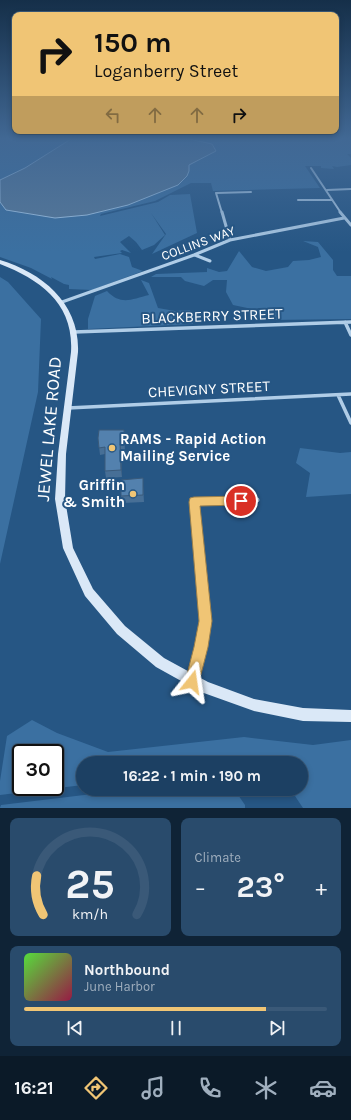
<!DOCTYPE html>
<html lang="en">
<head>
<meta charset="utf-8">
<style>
	body { margin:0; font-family:Karla,sans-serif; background:#294b6c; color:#f1f3f6; height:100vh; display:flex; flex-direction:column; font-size:15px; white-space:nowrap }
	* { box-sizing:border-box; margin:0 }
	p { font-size:13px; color:#a0afbe }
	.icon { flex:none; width:22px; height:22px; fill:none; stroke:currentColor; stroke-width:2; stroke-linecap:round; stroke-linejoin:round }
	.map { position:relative; height:808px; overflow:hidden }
	.side { display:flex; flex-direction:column; gap:10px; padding:10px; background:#0f2336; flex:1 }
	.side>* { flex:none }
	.banner { position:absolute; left:12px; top:12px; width:327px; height:122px; border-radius:8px; box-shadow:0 2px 6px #0003,0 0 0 1px #3a5978; background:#f0c575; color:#111; overflow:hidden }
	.speed { position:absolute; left:12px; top:744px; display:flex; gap:8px; font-size:20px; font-weight:700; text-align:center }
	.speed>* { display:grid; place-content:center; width:52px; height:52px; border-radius:50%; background:#1c4063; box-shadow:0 2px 6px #0003,0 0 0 1px #3a5978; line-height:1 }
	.speed .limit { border:2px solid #111; border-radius:6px; background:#fff; color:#111 }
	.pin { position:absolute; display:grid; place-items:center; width:34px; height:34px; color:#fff; margin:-17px; border:2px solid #fff; border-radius:50%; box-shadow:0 1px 4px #0007 }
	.me { position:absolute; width:44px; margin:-22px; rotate:15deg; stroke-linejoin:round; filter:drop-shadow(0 0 3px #0008) }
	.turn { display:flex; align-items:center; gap:14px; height:84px; padding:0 16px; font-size:18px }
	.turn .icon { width:52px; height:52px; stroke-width:2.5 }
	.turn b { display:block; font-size:28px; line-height:34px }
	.lanes { display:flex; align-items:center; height:38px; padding:0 16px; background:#0003; justify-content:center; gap:20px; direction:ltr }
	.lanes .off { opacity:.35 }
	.big { font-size:30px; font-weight:700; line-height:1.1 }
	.side .tile { flex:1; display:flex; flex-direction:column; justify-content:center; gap:6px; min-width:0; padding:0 14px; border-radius:8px; background:#294b6c }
	.side .dial { align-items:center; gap:0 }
	.dial svg { height:104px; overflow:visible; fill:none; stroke:#3a5978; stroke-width:7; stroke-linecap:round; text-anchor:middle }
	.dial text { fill:#f1f3f6; stroke:none }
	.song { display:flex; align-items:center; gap:12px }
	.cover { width:48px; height:48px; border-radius:6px; background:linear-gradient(135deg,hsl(110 70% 55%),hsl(340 70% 35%)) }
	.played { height:4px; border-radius:2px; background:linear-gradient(90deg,#f0c575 80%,#3a5978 80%) }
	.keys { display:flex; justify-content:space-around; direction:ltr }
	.heat { display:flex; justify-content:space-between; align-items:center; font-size:22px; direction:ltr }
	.side .tiles { flex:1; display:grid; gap:10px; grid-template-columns:1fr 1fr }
	.tile:last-child { grid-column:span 2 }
	.trip { position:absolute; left:76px; top:756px; width:232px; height:40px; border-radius:20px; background:#1c4063; box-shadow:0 2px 6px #0003,0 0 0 1px #3a5978; font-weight:700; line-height:40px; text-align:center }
	.menu { display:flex; height:64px; justify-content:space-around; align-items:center; background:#0b1a28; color:#a0afbe }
	.menu .icon { width:28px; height:28px }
	.menu .selected { color:#f0c575 }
	.menu b { font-size:18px; color:#f1f3f6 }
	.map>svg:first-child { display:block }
</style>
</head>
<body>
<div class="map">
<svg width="351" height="808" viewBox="0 0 351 808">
	<rect width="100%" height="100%" fill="#265684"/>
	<path fill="#3b70a1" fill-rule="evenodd" d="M0,139h351v15h-4l4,4v7l-14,2 -5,-1 2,3 -13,-1v-2h-16l15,22 -107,3 -2,-8h-20l-36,18 -54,13 -1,2 58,-14 12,-7 20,-1 7,39 -45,21 14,-20 -15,-21 14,22 -11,10 -12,5 -6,-8 -7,-6 -9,6 11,11 -9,-3 -2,1 2,2 -28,4 1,2 25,-5 9,3 3,10 11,4 -51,19 -23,-1v-4l-5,-1 -13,-7 1,2 -21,-11 -31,-11z
		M303,241l15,1 15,18v10l4,6h14v43l-81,1 -10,-12 -8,1 -19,-4 -7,-13 1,-12h-14l-9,6 -19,-5 -4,-4h-30l5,-3 51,-2v-4l12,4 8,-1 12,-20 13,16 14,4 22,-4 5,-6 16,-1 12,-3 -3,-10z
		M0,277l8,5 33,37 -3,73 -38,172z
		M141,280l8,3 9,25 17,3 15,-1 3,14 -105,5v-10l7,-23 12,-5c14,15 25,8 42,4z
		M300,448l40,5 11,-1v42l-45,3 4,-24 -14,-10z
		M32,720l25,13 51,19 136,-15 69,8 38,-5v68h-48l-8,-12 -11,-7h17v-26h-218v22l-83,10v-14l7,-45zM21,753h34v34h-34z
		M134,789h100l11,16v3h-245l1,-3z"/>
	<path fill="#587999" stroke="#a5c8e8" d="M71,139h118l23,5 4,7 -27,14v6l-2,5 -9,9 -50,20 -41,10 -32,3 -49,-8 -6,-8v-22l25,-12z"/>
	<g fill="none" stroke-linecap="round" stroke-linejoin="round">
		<path stroke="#b0cde7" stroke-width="2" d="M311,168l30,45
			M327,190l24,-1
			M298,200h33
			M222,213l-6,-20 35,-1"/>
		<path stroke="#b0cde7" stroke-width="3" d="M222,212l8,28
			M340,212l11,13
			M195,255l15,6
			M62,302l132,-47 36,-15 114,-22"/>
		<path stroke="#b0cde7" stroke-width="3.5" d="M345,322l6,13
			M74,332l277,-10
			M338,395l13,28
			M68,408l283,-14"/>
		<path stroke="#b0cde7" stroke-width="5" d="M203,597l-9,-95 63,-2"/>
		<path stroke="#b0cde7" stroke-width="6" d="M193,678l8,-31 4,-26 -2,-25"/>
		<path fill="#dae8f7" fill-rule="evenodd" d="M0,260c43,13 80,44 78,92l-12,102 -1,45 8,49 20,41 32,37 39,32 44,24 46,17 49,9 48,2v12l-48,-1 -49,-10 -53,-19 -45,-25 -39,-33 -32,-38 -22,-48 -8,-49 3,-45 13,-102c3,-48 -30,-72 -71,-88z"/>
	</g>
	<path fill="#476f96" d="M124,430l1,21h-4l1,26 -16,1 -1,-7v-17l-5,1 -2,-17z
		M143,485l1,17 -22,1 -1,-7z"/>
	<path fill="#3a5a7a" d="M120,444l1,7 1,26 -1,-7z"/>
	<path fill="#5381ae" stroke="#3a5a7a" d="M99,430h25v14h-4l1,26 -16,1v-24l-6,1 -1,-10z
		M143,478v17l-22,1v-16z"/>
	<linearGradient id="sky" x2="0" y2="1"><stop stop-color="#152f49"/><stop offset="0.55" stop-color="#416894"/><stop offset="1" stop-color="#416894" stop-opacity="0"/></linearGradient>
	<rect width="351" height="252" fill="url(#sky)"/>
	<path fill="#f0c575" stroke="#9c804c" d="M241,496l4,2 2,3 -2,3 -4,1 -41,1 12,115 -4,26 -9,35 -2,5 -5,2 -5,-2 -2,-5 9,-35 5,-26 -10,-119 1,-4 4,-1z"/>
	<g fill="#f0c575" stroke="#265684" stroke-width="1.5">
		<circle cx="112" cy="448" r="4"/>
		<circle cx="133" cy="494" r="4"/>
	</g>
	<g text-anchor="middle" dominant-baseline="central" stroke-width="4" stroke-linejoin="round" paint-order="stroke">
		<g font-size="13" fill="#fff" stroke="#265684">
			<text transform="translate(198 243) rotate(-20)">COLLINS WAY</text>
		</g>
		<g font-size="15" fill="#fff" stroke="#265684">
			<text transform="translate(212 316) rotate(-2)">BLACKBERRY STREET</text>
			<text transform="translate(209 389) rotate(-3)">CHEVIGNY STREET</text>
		</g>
		<g font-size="15" font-weight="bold" fill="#fff" stroke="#265684" text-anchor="start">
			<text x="120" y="439">RAMS - Rapid Action<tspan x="120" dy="17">Mailing Service</tspan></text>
			<text x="125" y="485" text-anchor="end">Griffin<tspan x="125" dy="17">&amp; Smith</tspan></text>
		</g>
		<g font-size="18" fill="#fff" stroke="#265684">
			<text transform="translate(49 429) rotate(-85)">JEWEL LAKE ROAD</text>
		</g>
	</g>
</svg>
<div class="speed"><div class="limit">30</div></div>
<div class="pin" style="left:241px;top:501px;background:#d93025"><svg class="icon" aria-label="arrive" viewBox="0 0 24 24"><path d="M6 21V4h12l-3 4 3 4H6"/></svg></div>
<svg class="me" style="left:192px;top:682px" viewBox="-20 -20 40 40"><path d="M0-17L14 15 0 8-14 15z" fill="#f0c575" stroke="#fff" stroke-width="4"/></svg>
<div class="trip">16:22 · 1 min · 190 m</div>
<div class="banner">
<div class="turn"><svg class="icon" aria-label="right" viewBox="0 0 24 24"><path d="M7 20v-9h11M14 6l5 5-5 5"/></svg><div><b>150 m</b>Loganberry Street</div></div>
<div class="lanes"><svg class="icon off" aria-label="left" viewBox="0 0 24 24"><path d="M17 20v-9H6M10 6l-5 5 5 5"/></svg><svg class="icon off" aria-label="ahead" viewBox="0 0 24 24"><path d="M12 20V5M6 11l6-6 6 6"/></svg><svg class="icon off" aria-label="ahead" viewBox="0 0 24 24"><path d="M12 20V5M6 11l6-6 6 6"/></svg><svg class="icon" aria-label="right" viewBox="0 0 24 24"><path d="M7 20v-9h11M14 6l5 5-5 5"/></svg></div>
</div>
</div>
<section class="side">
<div class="tiles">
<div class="tile dial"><svg viewBox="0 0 100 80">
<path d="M14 69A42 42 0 1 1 86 69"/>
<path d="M14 69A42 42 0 0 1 9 39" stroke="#f0c575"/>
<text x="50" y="56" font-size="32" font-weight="700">25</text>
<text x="50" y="72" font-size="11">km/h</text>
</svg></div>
<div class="tile"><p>Climate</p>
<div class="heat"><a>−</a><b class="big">23°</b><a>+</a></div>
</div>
<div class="tile">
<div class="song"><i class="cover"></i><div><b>Northbound</b><p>June Harbor</p></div></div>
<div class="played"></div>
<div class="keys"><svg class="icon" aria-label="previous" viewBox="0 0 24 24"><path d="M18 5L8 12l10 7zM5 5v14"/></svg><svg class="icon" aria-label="pause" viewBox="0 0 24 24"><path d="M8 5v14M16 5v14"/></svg><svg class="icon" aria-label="next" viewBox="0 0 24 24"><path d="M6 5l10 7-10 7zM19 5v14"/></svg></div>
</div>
</div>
</section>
<nav class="menu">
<b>16:21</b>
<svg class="icon selected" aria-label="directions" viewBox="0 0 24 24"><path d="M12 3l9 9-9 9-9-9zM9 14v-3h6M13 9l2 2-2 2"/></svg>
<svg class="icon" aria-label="music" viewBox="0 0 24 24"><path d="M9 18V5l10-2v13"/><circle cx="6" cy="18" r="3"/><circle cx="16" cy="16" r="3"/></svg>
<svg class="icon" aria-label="phone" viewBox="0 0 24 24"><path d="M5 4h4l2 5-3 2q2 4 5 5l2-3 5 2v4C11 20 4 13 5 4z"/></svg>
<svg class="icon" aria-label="climate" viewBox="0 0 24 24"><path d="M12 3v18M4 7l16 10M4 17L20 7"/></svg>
<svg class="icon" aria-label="car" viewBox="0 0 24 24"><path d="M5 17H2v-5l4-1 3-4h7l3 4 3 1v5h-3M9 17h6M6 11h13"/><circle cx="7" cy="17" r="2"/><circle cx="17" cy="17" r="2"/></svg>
</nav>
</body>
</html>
